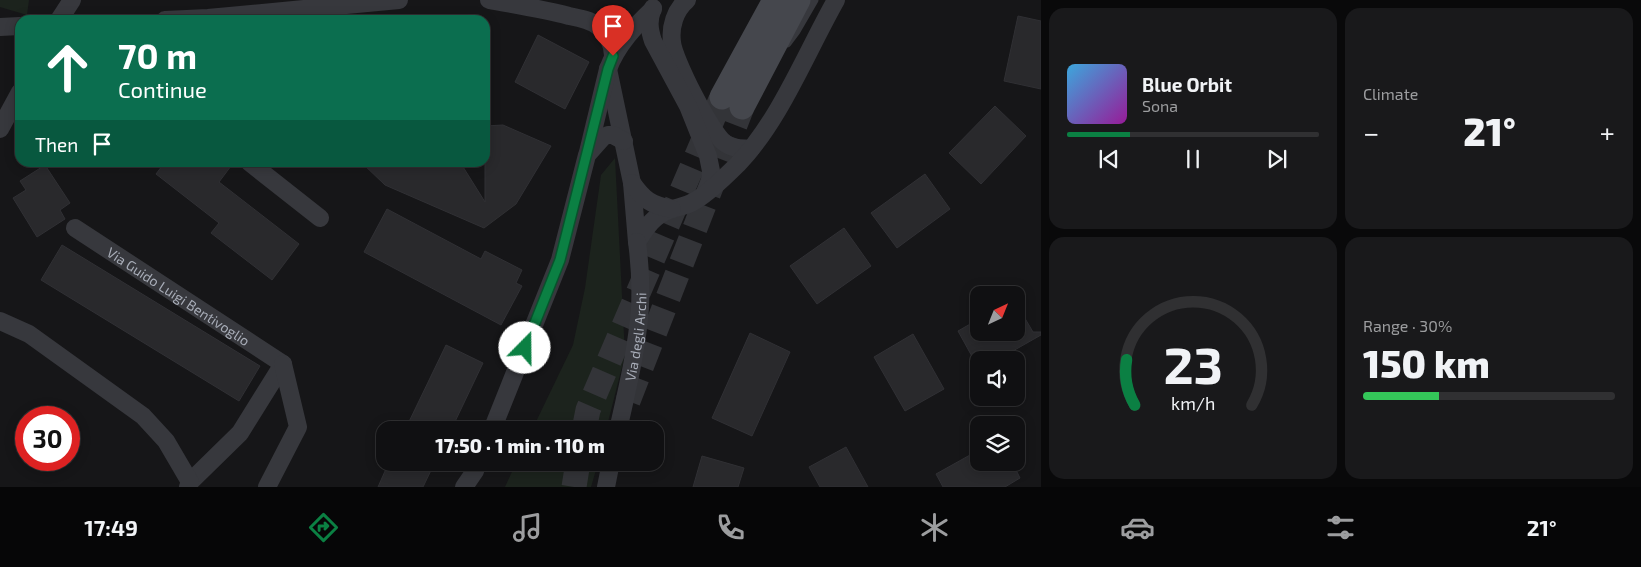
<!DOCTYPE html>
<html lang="en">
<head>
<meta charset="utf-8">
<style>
	body { margin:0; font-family:"Exo 2",sans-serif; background:#19191b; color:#f1f3f6; height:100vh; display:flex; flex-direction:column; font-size:19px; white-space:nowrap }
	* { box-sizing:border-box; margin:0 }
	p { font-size:16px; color:#9c9d9f }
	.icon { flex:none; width:28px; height:28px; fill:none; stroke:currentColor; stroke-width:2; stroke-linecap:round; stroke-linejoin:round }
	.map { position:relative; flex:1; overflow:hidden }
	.details { display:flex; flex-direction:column; gap:8px; padding:8px; background:#09090a; width:600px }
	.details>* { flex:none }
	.banner { position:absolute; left:15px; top:15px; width:475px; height:152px; border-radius:15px; box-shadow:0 2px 12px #0003,0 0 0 1px #303032; background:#0b6e4f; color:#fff; overflow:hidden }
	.needle { width:32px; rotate:43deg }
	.tools { position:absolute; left:970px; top:286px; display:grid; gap:10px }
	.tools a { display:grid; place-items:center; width:55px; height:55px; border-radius:10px; background:#101012; box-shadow:0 2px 12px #0003,0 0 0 1px #303032; font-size:25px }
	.speed { position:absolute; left:15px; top:406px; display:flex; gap:10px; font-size:25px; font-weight:700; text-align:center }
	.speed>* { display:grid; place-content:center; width:65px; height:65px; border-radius:50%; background:#101012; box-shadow:0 2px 12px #0003,0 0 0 1px #303032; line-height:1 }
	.speed .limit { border:8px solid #d22; background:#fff; color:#111 }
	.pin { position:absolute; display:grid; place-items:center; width:42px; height:42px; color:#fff; margin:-51px -21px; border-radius:50% 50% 50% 0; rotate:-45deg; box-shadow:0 0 5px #0007 }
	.pin .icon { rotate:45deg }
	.me { position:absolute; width:55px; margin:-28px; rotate:22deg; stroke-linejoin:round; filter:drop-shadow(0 0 4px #0008) }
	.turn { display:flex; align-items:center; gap:18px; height:105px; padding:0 20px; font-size:22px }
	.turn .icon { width:65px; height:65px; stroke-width:2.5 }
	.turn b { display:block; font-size:35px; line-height:42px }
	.then { display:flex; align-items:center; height:48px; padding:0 20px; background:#0003; gap:10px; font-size:19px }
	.big { font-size:38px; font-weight:800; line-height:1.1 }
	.details .widget { flex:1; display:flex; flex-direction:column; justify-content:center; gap:8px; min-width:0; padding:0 18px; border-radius:15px; background:#19191b }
	.details .dial { align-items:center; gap:0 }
	.dial svg { height:130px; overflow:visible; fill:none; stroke:#303032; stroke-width:7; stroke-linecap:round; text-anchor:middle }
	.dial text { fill:#f1f3f6; stroke:none }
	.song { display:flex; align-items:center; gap:15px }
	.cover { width:60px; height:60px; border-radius:8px; background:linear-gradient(135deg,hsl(200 70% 55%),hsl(300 70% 35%)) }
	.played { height:5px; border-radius:2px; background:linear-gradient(90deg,#0b8043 25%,#303032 25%) }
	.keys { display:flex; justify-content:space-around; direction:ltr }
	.heat { display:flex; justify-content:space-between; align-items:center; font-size:28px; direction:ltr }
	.charge { height:8px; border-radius:4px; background:linear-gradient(90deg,#34c759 30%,#303032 0) }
	.details .tiles { flex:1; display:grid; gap:8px; grid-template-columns:repeat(2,1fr) }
	.trip { position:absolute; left:376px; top:421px; width:288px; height:50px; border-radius:15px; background:#101012; box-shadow:0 2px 12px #0003,0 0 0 1px #303032; font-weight:800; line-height:50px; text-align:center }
	.dock { display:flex; height:80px; justify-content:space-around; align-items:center; background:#060607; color:#9c9d9f }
	.dock .icon { width:35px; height:35px }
	.dock .on { color:#0b8043 }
	.dock b { font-size:22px; color:#f1f3f6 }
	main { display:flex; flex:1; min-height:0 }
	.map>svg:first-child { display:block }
</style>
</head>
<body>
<main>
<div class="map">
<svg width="1041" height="487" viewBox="0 0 1041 487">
	<rect width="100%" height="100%" fill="#161618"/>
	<path fill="#1c231d" d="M0,0h29l-2,15 -27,-8z
		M615,158l10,197 -19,75h-74l41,-85 12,-57 16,-113z
		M516,463v-1l82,1 -7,24h-86z"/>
	<path fill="#29292c" stroke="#303034" d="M1018,16l23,5v68l-37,-8z
		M538,35l51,27 -24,47 -50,-27z
		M995,106l31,30 -45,48 -32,-31z
		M503,125l48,21 -35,58 -32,24 -99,-43 -24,-23h99l25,40v-76z
		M165,162h69l-15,20 80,62 -27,36 -61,-47 8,-10 -63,-49z
		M45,165l25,38 -10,7 5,9 -28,18 -24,-39 13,-8 -6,-9z
		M925,174l25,35 -53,39 -26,-35z
		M387,209l94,50 4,-8 37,19 -6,13 6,3 -21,39 -137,-73z
		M844,228l27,38 -54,38 -27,-38z
		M62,245l198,121 -21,35 -198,-121z
		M1016,303l17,29h8v3l-44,25h-23l-16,-29 21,-12v13h37z
		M750,333l40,19 -38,84 -40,-18z
		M913,334l31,55 -39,22 -31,-54z
		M446,345l37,18 -32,67h-46z
		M846,447l22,40h-48l-11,-20z
		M979,450v12h33l8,16 -15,9h-62l-7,-13z
		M702,456l42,12 -6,19h-45z
		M389,462h46l-12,25h-45z"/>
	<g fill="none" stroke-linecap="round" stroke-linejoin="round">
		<path stroke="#333438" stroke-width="25" stroke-dasharray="25 12" stroke-linecap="butt" d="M628,401l114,-294
			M584,430l4,-20 134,-313
			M574,487l4,-25"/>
		<path stroke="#37383d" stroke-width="9" d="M787,43l9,-12 18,-31"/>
		<g stroke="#37383d" stroke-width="18">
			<path d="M489,0c27,5 54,9 80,16 10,2 21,4 29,10 10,8 15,18 15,30"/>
			<path d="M687,0c-12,10 -17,27 -15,42 1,16 40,93 53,101 7,6 17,5 26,6"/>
			<path d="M653,8c-5,12 -4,21 0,33l35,65 20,50 3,15 -1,10 -5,12"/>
			<path d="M59,20l13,-20"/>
			<path d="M165,20l43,-2 191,-18"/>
			<path d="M0,27l20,-1"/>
			<path d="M608,69l24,114 5,59c9,-14 16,-26 32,-32 7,-2 15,-4 22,-7 15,-7 35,-27 47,-39 42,-44 68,-111 98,-164"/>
			<path d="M0,129l20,-37"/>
			<path d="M588,152l20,-83c9,-24 27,-43 45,-60"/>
			<path d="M249,162l71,56"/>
			<path d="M632,183c12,17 19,22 40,26"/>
			<path id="s1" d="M75,228l208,136 -43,69 -50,49"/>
			<path d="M0,321l29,13 114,82 23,25 24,41 -2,5"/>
			<path d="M492,430l68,-170 27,-105 16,-18 5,-2h5l11,6"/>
			<path id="s2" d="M618,430c9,-40 19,-81 22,-122 1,-22 0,-44 -3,-66"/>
			<path d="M267,487l31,-60 -15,-63"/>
			<path d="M464,487l11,-16 3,-9"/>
			<path d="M606,487l5,-25"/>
		</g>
		<path stroke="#45474d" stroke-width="25" d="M722,97l53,-97
			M742,107l56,-107"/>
	</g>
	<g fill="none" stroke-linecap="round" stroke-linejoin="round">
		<defs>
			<path id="route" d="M525,348l35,-88 48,-191 5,-13"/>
		</defs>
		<use href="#route" stroke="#07532c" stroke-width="12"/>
		<use href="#route" stroke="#0b8043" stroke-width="9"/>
	</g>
	<g text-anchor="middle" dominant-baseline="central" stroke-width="5" stroke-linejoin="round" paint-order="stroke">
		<g font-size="14" fill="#a8adb8" stroke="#111113">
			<text stroke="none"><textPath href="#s1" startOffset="124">Via Guido Luigi Bentivoglio</textPath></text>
			<text stroke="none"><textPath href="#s2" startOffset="95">Via degli Archi</textPath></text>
		</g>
	</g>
</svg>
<div class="tools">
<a><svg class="needle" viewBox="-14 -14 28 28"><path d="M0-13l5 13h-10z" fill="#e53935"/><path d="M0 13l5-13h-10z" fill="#9c9d9f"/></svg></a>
<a><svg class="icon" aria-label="sound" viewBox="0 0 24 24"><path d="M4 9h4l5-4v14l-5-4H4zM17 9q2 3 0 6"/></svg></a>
<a><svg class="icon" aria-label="layers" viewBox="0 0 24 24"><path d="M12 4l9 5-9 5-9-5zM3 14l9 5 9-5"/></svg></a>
</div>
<div class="speed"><div class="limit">30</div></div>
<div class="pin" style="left:613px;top:56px;background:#d93025"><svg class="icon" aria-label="arrive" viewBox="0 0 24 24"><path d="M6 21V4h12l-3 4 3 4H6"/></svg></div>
<svg class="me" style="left:525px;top:348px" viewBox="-20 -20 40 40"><circle r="19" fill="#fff"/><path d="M0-13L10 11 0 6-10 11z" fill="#0b8043"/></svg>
<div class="trip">17:50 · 1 min · 110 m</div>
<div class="banner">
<div class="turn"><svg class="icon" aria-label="ahead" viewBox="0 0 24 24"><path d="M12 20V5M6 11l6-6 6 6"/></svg><div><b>70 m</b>Continue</div></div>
<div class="then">Then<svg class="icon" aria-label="arrive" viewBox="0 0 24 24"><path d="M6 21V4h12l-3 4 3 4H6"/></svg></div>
</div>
</div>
<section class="details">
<div class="tiles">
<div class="widget">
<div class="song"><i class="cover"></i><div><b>Blue Orbit</b><p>Sona</p></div></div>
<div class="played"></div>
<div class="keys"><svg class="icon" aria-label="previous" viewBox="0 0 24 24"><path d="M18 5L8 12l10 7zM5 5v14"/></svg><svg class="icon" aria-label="pause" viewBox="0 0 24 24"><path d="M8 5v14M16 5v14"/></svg><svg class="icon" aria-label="next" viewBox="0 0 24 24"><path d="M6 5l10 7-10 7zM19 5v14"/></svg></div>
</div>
<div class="widget"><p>Climate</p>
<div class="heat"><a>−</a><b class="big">21°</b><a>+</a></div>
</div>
<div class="widget dial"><svg viewBox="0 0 100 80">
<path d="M14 69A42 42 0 1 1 86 69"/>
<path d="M14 69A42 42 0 0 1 9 41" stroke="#0b8043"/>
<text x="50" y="56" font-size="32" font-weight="700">23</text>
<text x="50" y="72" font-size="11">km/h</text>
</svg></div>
<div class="widget"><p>Range · 30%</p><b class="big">150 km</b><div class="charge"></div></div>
</div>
</section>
</main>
<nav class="dock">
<b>17:49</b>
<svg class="icon on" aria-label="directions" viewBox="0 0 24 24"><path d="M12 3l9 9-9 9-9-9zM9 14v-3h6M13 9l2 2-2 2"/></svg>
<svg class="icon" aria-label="music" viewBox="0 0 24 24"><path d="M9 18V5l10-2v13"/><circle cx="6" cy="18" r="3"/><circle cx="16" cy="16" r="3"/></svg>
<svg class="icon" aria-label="phone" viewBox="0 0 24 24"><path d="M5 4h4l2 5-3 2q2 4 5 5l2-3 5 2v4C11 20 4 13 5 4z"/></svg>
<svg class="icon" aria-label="climate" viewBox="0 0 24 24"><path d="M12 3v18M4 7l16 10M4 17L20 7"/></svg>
<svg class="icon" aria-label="car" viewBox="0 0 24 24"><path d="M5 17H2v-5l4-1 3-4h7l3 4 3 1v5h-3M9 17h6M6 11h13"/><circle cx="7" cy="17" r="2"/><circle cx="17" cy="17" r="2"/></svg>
<svg class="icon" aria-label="filters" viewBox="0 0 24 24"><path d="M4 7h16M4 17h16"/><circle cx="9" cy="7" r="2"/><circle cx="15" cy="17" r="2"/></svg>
<b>21°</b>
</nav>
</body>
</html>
